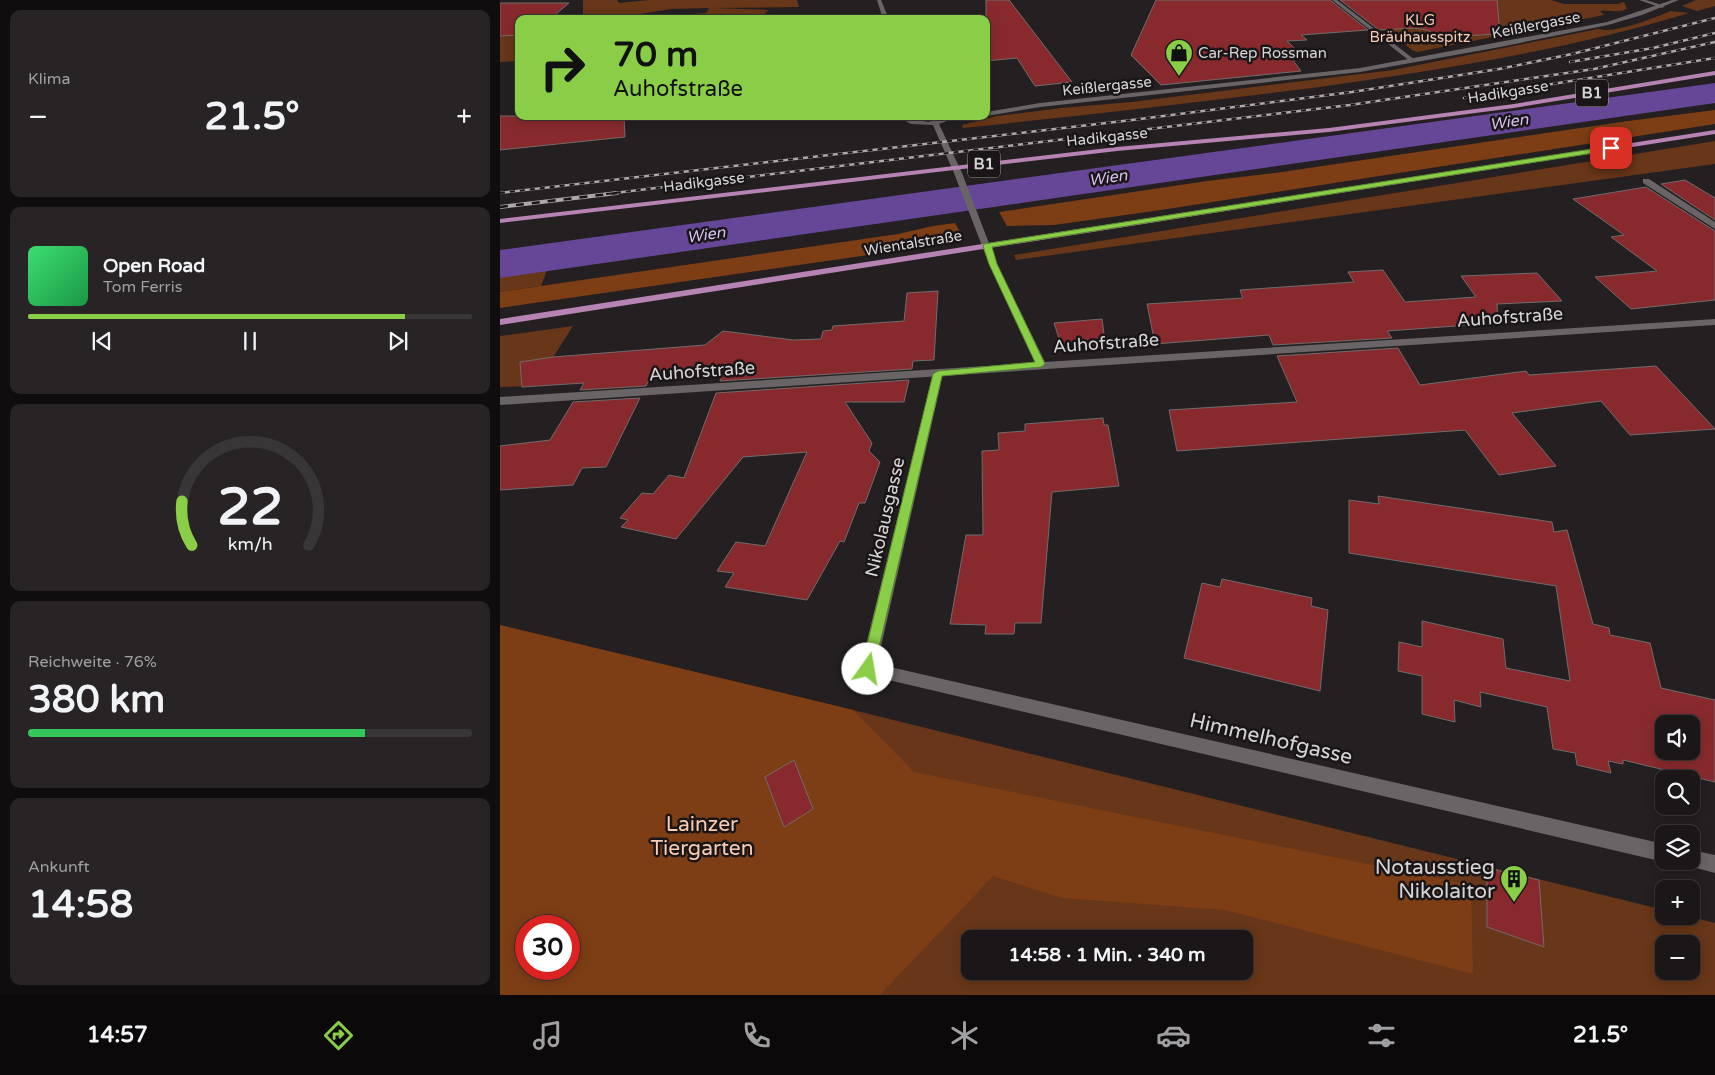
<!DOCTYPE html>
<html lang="de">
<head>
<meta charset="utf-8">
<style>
	body { margin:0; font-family:"Varela Round",sans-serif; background:#282426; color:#f1f3f6; height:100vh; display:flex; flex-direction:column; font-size:19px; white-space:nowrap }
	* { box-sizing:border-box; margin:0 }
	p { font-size:16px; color:#a09fa2 }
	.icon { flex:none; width:28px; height:28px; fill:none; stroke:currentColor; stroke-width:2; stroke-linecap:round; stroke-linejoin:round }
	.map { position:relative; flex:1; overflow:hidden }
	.side { display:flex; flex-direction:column; gap:10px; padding:10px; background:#0f0d0e; width:500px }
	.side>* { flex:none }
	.hud { position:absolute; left:15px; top:15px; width:475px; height:105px; border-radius:10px; box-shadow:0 2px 12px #0003,0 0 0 1px #393638; background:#8ace48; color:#111; overflow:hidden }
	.tools { position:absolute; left:1155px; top:715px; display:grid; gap:10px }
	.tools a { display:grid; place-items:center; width:45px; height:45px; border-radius:10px; background:#1b1719; box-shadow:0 2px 12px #0003,0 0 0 1px #393638; font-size:25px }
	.speed { position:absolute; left:15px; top:915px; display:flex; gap:10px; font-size:25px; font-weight:700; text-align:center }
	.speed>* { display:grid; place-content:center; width:65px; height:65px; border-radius:50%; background:#1b1719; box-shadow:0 2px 12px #0003,0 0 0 1px #393638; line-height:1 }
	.speed .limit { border:8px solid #d22; background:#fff; color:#111 }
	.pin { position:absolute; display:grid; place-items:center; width:42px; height:42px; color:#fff; margin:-21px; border-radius:10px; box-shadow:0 2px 8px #0006 }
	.me { position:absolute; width:55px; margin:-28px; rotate:13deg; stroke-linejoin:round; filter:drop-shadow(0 0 4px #0008) }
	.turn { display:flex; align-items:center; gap:18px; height:105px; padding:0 15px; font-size:22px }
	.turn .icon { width:65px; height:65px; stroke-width:2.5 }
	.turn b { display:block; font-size:35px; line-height:42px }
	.big { font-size:38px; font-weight:700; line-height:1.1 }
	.side .tile { flex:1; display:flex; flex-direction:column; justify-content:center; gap:8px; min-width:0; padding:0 18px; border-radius:10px; background:#282426 }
	.side .dial { align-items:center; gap:0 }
	.dial svg { height:130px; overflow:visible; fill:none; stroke:#393638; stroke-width:7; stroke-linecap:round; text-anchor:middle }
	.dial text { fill:#f1f3f6; stroke:none }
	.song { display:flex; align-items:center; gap:15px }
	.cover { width:60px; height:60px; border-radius:8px; background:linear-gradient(135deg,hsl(140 70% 55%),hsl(140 70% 35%)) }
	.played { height:5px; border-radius:2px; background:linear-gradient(90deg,#8ace48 85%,#393638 85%) }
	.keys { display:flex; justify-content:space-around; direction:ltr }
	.heat { display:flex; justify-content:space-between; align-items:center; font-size:28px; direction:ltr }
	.charge { height:8px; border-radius:4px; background:linear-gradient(90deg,#34c759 76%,#393638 0) }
	.trip { position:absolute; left:461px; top:930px; width:292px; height:50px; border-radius:10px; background:#1b1719; box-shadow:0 2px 12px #0003,0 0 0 1px #393638; font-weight:700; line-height:50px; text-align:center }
	.dock { display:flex; height:80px; justify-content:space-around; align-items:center; background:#0b090a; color:#a09fa2 }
	.dock .icon { width:35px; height:35px }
	.dock .selected { color:#8ace48 }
	.dock b { font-size:22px; color:#f1f3f6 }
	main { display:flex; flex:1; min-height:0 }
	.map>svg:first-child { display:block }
</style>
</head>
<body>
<main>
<section class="side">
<div class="tile"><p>Klima</p>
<div class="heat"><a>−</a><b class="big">21.5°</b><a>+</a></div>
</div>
<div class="tile">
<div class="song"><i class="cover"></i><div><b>Open Road</b><p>Tom Ferris</p></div></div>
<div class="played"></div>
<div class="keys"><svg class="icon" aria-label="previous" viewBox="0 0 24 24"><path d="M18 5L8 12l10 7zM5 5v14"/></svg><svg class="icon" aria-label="pause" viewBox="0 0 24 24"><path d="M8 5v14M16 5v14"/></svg><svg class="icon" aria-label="next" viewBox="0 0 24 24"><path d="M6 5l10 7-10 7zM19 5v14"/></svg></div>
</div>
<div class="tile dial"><svg viewBox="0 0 100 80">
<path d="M14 69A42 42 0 1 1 86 69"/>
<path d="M14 69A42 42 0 0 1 8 42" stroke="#8ace48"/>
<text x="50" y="56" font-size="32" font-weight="700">22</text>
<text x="50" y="72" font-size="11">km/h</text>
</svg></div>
<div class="tile"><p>Reichweite · 76%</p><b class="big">380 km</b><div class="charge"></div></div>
<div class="tile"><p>Ankunft</p><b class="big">14:58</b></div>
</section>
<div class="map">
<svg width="1215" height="995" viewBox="0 0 1215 995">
	<rect width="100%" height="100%" fill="#241f21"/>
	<path fill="#683618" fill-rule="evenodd" d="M83,0h34l2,3 30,-3h148l2,7 -85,1 55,2 -11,9h-92l12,-4 28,-2 3,-5 -38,1 -61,10h-80l53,-4z
		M850,0h201l13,4h54l6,-2 3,7c-9,5 -18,0 -27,2l4,4 -187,37 -5,-2 -20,-16 3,-1c-16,-2 -33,-23 -45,-33z
		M1196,0h19v6l-18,5 -15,-5z
		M1171,11l18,2c-125,38 -255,58 -385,76 -114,14 -227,27 -341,39l-1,-3 35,-9 64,-8 71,-6 261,-32 205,-41c18,5 55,-11 73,-18z
		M19,20v41l-19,1v-40z
		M1215,141v23l-699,96 -2,-5z
		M48,267l-7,19 -41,6v-18z
		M73,326l-38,60 -35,1v-51z
		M0,625l353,85 811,200v6h24l27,7v72h-1215zM26,926h43v43h-43zM470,939h275v32h-275zM1164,944h27v27h-27z"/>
	<path fill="#7d3e15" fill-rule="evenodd" d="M1215,110v14l-554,86 -107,15 -47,1 -8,-14 208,-31 68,-8 353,-52z
		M455,223l7,12 -10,8 -452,65v-16l398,-58 35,-8z
		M0,625l353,85 61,62 557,113 2,89 -248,-64 -163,-12 -69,-22 -113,119h-380zM26,926h43v43h-43z"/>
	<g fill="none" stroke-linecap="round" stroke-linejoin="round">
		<path fill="#664696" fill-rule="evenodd" d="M1215,83v20l-1215,175v-28z"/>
	</g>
	<path fill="#882a2d" stroke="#716c6b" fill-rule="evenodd" d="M486,0h23l63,82 -37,4 -18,-28 -31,3z
		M656,0h174l38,30 -67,5 6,5 -20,1 18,18h-13l9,12 -140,14 -30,-30z
		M840,0h157l3,34 -61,3 -12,-7 -12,-2 -36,2z
		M0,3h69l-19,16h-31v16l-19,1z
		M0,116h124l1,21 -125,13z
		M1185,180l30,18v22l-54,-36z
		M1146,187l69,44v69l-84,9 -36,-32 62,-6 -46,-34 13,-2 -51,-36z
		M883,270l22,32 71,-5 -15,-21 76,-3 25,28 -65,3 1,19 -111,8 5,7 -119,7 -4,-10 -114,9 -8,-40 96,-6 -3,-8 114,-8 -6,-10z
		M438,291l-4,69 -21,1 -1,8 -192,12 3,-8 -73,5 -4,8 -66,4 4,-7 -62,4 -2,-25 33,-5 152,-12 18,-14 70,9 28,-1 2,-8 9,-1 1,-4 71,-5 3,-28z
		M602,319l4,29 -43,3 -9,-28z
		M898,348l22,37 106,-14 3,4 127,-9 59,63 -85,6 -29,-34 -89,12 44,53 -57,9 -34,-45 -288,21 -8,-41 128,-8 -20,-46z
		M409,380l-5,22h-59l27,41 -3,8 11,11 -15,41h-6l-15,39 -4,-1 -33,59 -82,-13 9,-14 -17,-2 19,-29 29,4 42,-94 -64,5 -67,82 -55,-12 7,-7 -8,-2 22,-25 11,1 16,-19 15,3 32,-85z
		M140,398l-34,69 -24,1 -9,17 -73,5v-44l50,-6 23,-38z
		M603,418l1,7h4l11,61 -67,6 -11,131h-26l-1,11h-29l1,-9 -36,-1 16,-89h17l-1,-84 17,-1 -1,-17 27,-2v-7z
		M878,496l174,26 2,10 13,-2 26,94 16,4 1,7 40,8 11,45 54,12v82l-92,-22v4l-15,-3 3,12 -34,-8 -2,-12 -22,-4 -6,-42 -67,-15 1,15 -27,-7 1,22 -33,-8v-38l-24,-5 1,-29 23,5v-26l81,18 3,29 64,13 -14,-95 -207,-33v-53l30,4zM1164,724h27v27h-27z
		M722,579l90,19 -1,8 17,4 -8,81 -136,-33 18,-75 18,4z
		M294,760l19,49 -29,18 -19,-50z
		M987,868l52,12 5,67 -57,-20z"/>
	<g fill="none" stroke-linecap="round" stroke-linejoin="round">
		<path fill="#696465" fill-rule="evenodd" d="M832,0h5l78,60v2h-4z
			M1139,0h7l19,6 -3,2z
			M1143,179h6l66,43v7l-72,-46z
			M438,371l5,3 -66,290 787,180v17h2l-2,1 -801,-188 -3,-5 73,-295z
			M1191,850l24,5v18l-30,-8 -2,-4h8z"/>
		<path fill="#696465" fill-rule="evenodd" d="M377,0h4l8,19h-6z
			M1172,0h7l-37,15 -34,10 -108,22 -140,25 -320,35 -54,9v-4l54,-9 320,-35 247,-46z
			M397,116l31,6 23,-6h9l-21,8 23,49 35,91 48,98 670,-43v6l-1215,80v-8l535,-34 -46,-99 -35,-91 -21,-48 -22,-1z"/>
		<path fill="#b683b3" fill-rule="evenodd" d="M1215,71v4l-201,33 -185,24 -212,19 -617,72v-4l617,-72 212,-19 185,-24z
			M1215,130v4l-1215,191v-6z"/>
		<defs>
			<path id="rail-far1" d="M1070,62l83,-14 62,-15
				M964,98l251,-40
				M0,193l632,-73 220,-28 147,-23 73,-15 143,-36
				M106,194l744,-89 244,-36 121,-27"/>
			<path id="rail" d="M0,207l117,-14"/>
		</defs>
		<use href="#rail-far1" stroke="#ada9ab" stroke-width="2.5"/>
		<use href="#rail" stroke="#ada9ab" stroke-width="4"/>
		<use href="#rail-far1" stroke="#1a1618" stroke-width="2" stroke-dasharray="5" stroke-linecap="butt"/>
		<use href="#rail" stroke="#1a1618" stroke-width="2.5" stroke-dasharray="8" stroke-linecap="butt"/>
	</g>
	<path fill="#8ace48" stroke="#5a862f" d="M1111,146l3,2 -1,2 -621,97 5,17 48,100 -4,3 -99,9 -68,293 -2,4 -4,2 -5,-2 -2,-4 72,-295 5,-3 97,-9 -46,-98 -6,-18 1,-2z"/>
	<defs>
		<symbol id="shop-pin" viewBox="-11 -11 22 30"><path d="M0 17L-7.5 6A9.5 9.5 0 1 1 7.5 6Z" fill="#8ace48" stroke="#1a1618"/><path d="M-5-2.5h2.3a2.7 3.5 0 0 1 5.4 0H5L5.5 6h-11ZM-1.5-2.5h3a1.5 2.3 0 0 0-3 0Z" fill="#111"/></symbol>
		<symbol id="building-pin" viewBox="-11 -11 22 30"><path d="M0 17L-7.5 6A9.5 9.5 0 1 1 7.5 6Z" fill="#8ace48" stroke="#1a1618"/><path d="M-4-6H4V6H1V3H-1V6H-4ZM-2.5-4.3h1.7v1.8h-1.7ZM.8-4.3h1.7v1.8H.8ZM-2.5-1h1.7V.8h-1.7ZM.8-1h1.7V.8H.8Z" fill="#111"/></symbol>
	</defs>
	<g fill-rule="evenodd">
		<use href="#shop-pin" x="663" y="37" width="32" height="43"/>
		<use href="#building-pin" x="998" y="863" width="32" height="43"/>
	</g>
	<g text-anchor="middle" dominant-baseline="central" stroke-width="5" stroke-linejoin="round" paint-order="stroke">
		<g font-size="15" fill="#f9cbb2" stroke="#1a1618">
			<text x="920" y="20">KLG<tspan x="920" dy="17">Bräuhausspitz</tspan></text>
		</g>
		<g font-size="15" fill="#d7d4d5" stroke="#1a1618">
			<text transform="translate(1036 25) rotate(-11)">Keißlergasse</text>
			<text transform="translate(607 86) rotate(-6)">Keißlergasse</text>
			<text transform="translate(1008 92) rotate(-9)">Hadikgasse</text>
			<text transform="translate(607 137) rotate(-6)">Hadikgasse</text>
			<text transform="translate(204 182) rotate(-7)">Hadikgasse</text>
			<text transform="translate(413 243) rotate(-9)">Wientalstraße</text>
		</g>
		<g font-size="15" fill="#d7d4d5" stroke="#1a1618" text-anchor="start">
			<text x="698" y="53">Car-Rep Rossman</text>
		</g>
		<g fill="#1a1618" stroke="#9e9b9c" stroke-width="1">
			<rect x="1076" y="79.5" width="32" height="27" rx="4"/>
			<rect x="468" y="150.5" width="32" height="27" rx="4"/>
		</g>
		<g font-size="16" font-weight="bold" fill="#d7d4d5">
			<text x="1092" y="93">B1</text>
			<text x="484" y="164">B1</text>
		</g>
		<g font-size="16" font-style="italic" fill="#d1c2ef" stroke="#1a1618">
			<text transform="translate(1009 122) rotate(-8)">Wien</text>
			<text transform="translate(608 178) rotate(-8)">Wien</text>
			<text transform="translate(206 235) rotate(-8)">Wien</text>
		</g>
		<g font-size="18" fill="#d7d4d5" stroke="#1a1618">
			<text transform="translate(1010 317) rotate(-4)">Auhofstraße</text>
			<text transform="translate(606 343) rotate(-4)">Auhofstraße</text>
			<text transform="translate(202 371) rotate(-4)">Auhofstraße</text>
			<text transform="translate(385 517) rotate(-77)">Nikolausgasse</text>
		</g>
		<g font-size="21" fill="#d7d4d5" stroke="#1a1618">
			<text transform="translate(771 739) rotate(13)">Himmelhofgasse</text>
		</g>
		<g font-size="21" fill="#f9cbb2" stroke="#1a1618">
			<text x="202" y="824">Lainzer<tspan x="202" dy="24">Tiergarten</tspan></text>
		</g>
		<g font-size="21" fill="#d7d4d5" stroke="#1a1618" text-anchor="end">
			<text x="995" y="867">Notausstieg<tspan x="995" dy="24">Nikolaitor</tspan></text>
		</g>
	</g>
</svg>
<div class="tools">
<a><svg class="icon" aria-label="sound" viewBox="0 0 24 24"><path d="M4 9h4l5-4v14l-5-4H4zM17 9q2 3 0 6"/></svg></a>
<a><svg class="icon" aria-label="search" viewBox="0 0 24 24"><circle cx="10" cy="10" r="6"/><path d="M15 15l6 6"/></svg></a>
<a><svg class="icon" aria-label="layers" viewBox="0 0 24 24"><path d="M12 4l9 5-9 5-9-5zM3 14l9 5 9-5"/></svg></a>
<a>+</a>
<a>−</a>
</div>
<div class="speed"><div class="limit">30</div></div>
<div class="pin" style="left:1111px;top:148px;background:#d93025"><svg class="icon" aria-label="arrive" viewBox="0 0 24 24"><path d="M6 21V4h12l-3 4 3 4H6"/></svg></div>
<svg class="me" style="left:368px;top:669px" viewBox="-20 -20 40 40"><circle r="19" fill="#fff"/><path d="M0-13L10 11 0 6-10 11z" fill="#8ace48"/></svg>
<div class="trip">14:58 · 1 Min. · 340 m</div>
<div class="hud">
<div class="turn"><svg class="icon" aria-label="right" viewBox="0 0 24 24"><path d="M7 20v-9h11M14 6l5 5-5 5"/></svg><div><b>70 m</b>Auhofstraße</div></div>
</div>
</div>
</main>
<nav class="dock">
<b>14:57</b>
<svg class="icon selected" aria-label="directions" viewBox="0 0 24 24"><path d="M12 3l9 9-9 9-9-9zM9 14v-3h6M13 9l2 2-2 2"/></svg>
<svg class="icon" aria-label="music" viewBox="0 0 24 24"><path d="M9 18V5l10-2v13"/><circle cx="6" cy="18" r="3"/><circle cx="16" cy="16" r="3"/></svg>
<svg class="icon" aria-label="phone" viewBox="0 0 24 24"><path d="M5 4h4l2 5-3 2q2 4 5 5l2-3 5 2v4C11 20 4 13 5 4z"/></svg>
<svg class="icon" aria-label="climate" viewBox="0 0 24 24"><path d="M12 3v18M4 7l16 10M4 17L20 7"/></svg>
<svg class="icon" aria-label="car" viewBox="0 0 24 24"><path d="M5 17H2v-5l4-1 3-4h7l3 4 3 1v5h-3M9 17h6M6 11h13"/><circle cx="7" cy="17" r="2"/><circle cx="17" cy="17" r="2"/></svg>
<svg class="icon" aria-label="filters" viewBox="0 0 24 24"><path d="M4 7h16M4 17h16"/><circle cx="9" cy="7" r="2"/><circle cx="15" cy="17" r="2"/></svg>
<b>21.5°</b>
</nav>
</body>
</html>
